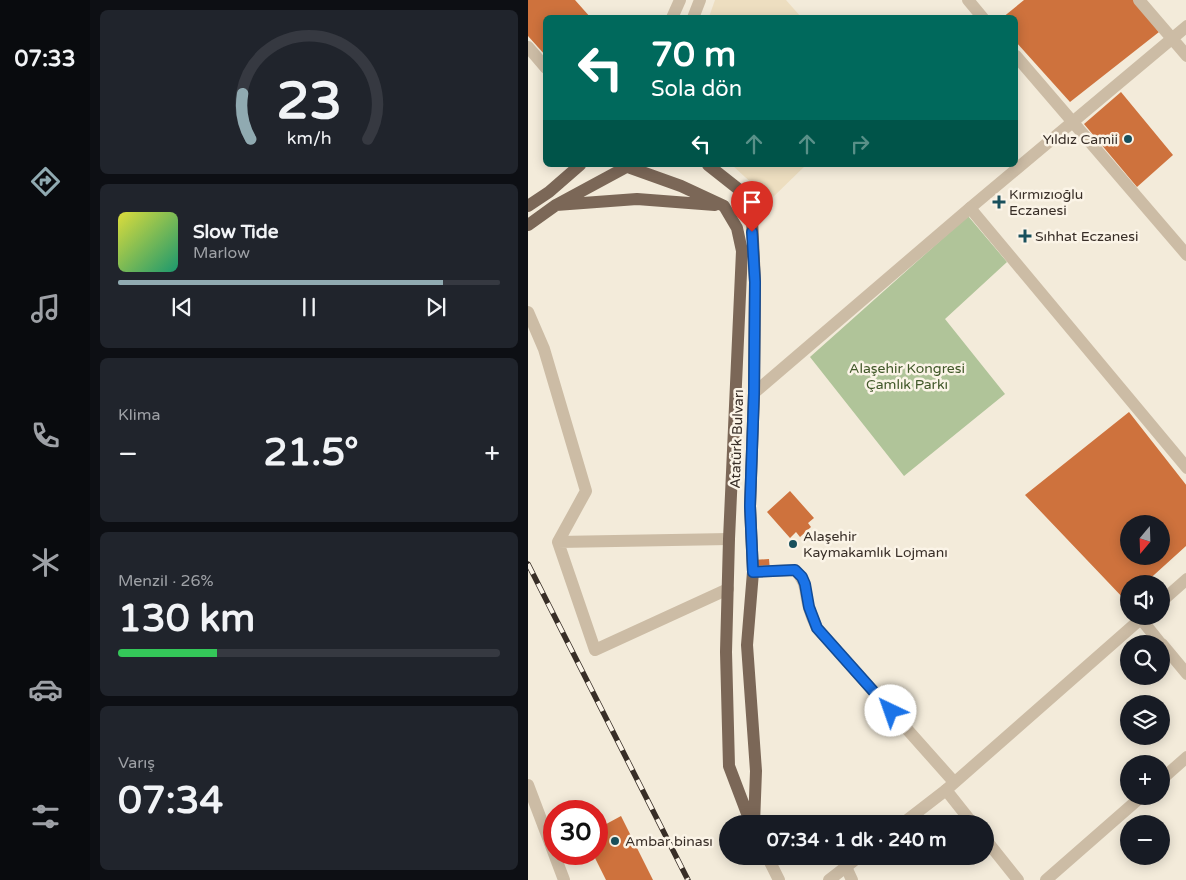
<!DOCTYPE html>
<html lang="tr">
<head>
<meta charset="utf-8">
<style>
	body { margin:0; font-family:"Varela Round",sans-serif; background:#20242c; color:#f1f3f6; height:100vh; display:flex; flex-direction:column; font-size:19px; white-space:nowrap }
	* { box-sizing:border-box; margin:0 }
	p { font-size:16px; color:#9ea1a6 }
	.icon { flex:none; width:28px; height:28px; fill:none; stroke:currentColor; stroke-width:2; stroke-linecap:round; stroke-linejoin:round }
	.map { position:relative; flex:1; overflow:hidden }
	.sheet { display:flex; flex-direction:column; gap:10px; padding:10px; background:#0d0f14; width:438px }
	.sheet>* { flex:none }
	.top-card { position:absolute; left:15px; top:15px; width:475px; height:152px; border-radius:8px; box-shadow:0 2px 12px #0003; background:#00695c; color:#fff; overflow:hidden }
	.needle { width:32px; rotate:199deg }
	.tools { position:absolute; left:592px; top:515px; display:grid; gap:10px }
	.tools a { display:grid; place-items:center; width:50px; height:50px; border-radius:50%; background:#171b24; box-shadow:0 2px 12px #0003; font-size:25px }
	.speed { position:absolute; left:15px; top:800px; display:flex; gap:10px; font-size:25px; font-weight:700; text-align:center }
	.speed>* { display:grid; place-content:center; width:65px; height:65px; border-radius:50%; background:#171b24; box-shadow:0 2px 12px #0003; line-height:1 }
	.speed .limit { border:8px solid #d22; background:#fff; color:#111 }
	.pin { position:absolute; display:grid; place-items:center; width:42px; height:42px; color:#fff; margin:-51px -21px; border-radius:50% 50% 50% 0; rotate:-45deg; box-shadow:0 0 5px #0007 }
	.pin .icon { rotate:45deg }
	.me { position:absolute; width:55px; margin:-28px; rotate:318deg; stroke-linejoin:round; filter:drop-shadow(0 0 4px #0008) }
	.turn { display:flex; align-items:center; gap:18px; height:105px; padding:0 25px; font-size:22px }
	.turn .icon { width:65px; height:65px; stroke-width:2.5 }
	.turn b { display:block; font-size:35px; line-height:42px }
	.lanes { display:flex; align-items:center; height:48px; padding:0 25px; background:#0003; justify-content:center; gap:25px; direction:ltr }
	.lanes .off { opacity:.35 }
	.big { font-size:38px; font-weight:700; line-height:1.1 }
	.sheet .card { flex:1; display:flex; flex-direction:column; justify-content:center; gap:8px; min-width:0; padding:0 18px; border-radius:8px; background:#20242c }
	.sheet .dial { align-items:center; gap:0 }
	.dial svg { height:130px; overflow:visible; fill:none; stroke:#363941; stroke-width:7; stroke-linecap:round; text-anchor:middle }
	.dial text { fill:#f1f3f6; stroke:none }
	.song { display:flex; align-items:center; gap:15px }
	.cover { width:60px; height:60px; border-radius:8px; background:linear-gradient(135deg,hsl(60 70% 55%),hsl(160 70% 35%)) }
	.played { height:5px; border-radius:2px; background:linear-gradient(90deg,#90aab1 85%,#363941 85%) }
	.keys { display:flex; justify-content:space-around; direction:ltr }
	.heat { display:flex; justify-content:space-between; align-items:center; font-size:28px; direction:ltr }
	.charge { height:8px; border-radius:4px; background:linear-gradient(90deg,#34c759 26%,#363941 0) }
	.trip { position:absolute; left:191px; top:815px; width:275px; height:50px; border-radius:25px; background:#171b24; box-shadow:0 2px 12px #0003; font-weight:700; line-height:50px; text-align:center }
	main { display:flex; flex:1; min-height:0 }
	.dock { display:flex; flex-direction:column; width:90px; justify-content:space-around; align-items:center; background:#090b0e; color:#9ea1a6 }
	.dock .icon { width:35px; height:35px }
	.dock .on { color:#90aab1 }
	.dock b { font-size:22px; color:#f1f3f6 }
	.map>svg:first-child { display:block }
</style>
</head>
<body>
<main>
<nav class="dock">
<b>07:33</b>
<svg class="icon on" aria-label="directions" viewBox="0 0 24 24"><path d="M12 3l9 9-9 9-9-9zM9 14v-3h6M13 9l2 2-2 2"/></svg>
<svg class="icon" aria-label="music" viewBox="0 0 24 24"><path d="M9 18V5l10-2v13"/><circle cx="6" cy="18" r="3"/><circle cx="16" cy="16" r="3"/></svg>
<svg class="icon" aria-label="phone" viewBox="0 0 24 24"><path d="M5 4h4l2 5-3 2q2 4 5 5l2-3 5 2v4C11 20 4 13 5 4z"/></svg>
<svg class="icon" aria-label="climate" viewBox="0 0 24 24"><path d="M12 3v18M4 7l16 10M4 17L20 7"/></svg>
<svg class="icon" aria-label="car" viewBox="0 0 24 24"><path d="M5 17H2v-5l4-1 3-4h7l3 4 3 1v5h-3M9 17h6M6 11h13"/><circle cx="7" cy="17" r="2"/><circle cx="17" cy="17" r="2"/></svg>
<svg class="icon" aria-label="filters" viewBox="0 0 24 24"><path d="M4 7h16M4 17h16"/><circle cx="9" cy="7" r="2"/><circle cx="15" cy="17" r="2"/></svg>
</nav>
<section class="sheet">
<div class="card dial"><svg viewBox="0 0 100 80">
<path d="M14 69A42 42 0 1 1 86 69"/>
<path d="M14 69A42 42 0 0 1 9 41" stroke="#90aab1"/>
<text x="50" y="56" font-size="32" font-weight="700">23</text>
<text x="50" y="72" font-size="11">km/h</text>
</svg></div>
<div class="card">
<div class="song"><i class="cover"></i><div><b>Slow Tide</b><p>Marlow</p></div></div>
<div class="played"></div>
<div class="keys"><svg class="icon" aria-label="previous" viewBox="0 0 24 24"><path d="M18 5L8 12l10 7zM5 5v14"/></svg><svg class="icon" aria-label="pause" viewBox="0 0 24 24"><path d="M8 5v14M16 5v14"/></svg><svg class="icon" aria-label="next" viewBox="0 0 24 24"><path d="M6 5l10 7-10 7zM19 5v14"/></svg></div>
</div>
<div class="card"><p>Klima</p>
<div class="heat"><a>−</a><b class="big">21.5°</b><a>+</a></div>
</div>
<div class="card"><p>Menzil · 26%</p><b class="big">130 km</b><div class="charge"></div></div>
<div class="card"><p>Varış</p><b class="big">07:34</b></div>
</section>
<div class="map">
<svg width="659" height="880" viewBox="0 0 659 880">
	<rect width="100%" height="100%" fill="#f3ebda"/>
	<path fill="#b0c499" d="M440,216l39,46 -62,57 60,75 -101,82 -94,-119z"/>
	<path fill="#eddec0" d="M187,0h71l15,17h-92z
		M204,165h74l-36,35z"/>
	<path fill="#ce723d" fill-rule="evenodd" d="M0,0h47l16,18h-45v38l-18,-20z
		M496,0h109l26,32 -89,70 -54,-60v-24h-14z
		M593,92l52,63 -36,32 -53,-63z
		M601,412l58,74v59l-43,39h-15v13l-3,4 -101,-106zM601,524h33v32h-33z
		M262,491l24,27 -6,5 3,4 -11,10 -4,-5 -6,6 -23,-26z
		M241,559l1,12 -17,1v-12z
		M93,816l32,64h-47l-13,-26h4v-25z"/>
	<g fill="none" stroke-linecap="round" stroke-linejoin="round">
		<path stroke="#ccbca5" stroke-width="12" d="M440,0l15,18
			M611,0l48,56
			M0,47l18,21
			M488,56l171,199
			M0,312l16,37 42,142 -28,51 37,108 133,-61
			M226,393l216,-185 217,-182
			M30,542l171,-3
			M225,572l42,-2c13,13 9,22 14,38 2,7 5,14 8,20l137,154
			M613,619l20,25
			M634,644l25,30
			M634,779l25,-22
			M418,790l27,34
			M458,840l32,40
			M318,867l6,13
			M518,880l96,-84"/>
		<path stroke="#ccbca5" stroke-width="12" d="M144,18l8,-18
			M165,18l7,-18
			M442,208l217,260
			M634,601l25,-22
			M0,785l36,95
			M374,824l44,-34 198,-174
			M239,856l12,24
			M301,880l31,-24"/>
		<path stroke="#7b6757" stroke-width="12" d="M180,165l43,34 4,83 -1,111 -4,113 3,66 -6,73 9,126 -2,53
			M100,167l53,19 43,20 13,22 5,23 -13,288 -3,113 3,114 22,58
			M28,205l81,-6 78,6
			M0,206l21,-14 31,-27
			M0,225l28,-20 74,-40"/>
		<defs>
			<path id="rail" d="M0,564l160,316"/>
		</defs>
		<use href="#rail" stroke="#382e27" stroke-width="5.5"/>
		<use href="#rail" stroke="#fbf4e7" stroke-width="4" stroke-dasharray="11" stroke-linecap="butt"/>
	</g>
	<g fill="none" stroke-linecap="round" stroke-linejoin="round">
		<defs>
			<path id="route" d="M224,232l3,50 -1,111 -4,113 3,66 42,-2 7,7 3,7 4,23 8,21 74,83"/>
		</defs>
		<use href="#route" stroke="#114b97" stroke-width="12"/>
		<use href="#route" stroke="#1a73e8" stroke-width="9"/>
	</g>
	<g fill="#19505c" stroke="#fbf4e7" stroke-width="2">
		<circle cx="600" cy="139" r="5"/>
		<path d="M468.5 194.5h5v5h5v5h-5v5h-5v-5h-5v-5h5z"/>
		<path d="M494.5 228.5h5v5h5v5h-5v5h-5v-5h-5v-5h5z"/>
		<circle cx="265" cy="544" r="5"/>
		<circle cx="87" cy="841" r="5"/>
	</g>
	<g text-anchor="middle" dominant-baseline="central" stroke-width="5" stroke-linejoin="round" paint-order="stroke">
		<g font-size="14" fill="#382e27" stroke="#fbf4e7" text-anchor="start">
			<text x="590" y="139" text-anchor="end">Yıldız Camii</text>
			<text x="481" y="194">Kırmızıoğlu<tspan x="481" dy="16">Eczanesi</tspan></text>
			<text x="507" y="236">Sıhhat Eczanesi</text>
			<text x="275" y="536">Alaşehir<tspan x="275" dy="16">Kaymakamlık Lojmanı</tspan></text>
			<text x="97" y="841">Ambar binası</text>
		</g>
		<g font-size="14" fill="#415829" stroke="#fbf4e7">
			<text x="379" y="368">Alaşehir Kongresi<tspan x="379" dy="16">Çamlık Parkı</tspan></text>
		</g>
		<g font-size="14" fill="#382e27" stroke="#fbf4e7">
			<text transform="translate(209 439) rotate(-88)">Atatürk Bulvarı</text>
		</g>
	</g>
</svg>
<div class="tools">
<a><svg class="needle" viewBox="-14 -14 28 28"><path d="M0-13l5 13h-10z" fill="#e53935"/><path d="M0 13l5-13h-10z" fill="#9ea1a6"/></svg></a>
<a><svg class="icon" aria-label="sound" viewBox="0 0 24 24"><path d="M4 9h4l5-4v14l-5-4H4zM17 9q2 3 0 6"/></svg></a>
<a><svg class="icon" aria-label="search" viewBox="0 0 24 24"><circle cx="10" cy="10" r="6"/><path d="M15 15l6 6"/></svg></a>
<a><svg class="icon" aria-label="layers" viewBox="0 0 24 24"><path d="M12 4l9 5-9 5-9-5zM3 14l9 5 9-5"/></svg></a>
<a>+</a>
<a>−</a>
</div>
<div class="speed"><div class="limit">30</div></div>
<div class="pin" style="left:224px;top:232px;background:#d93025"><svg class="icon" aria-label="arrive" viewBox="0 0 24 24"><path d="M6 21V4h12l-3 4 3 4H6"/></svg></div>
<svg class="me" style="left:363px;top:711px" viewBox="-20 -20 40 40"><circle r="19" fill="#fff"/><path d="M0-13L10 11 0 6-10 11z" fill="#1a73e8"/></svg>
<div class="trip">07:34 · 1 dk · 240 m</div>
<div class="top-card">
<div class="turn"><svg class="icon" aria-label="left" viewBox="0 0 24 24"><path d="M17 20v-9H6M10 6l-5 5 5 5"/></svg><div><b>70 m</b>Sola dön</div></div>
<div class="lanes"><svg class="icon" aria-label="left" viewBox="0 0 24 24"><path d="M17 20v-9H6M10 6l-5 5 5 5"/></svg><svg class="icon off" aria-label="ahead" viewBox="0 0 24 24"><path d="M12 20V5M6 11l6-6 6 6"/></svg><svg class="icon off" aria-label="ahead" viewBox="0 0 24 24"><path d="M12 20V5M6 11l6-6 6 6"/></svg><svg class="icon off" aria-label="right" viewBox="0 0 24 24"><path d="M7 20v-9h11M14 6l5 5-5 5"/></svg></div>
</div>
</div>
</main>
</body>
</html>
